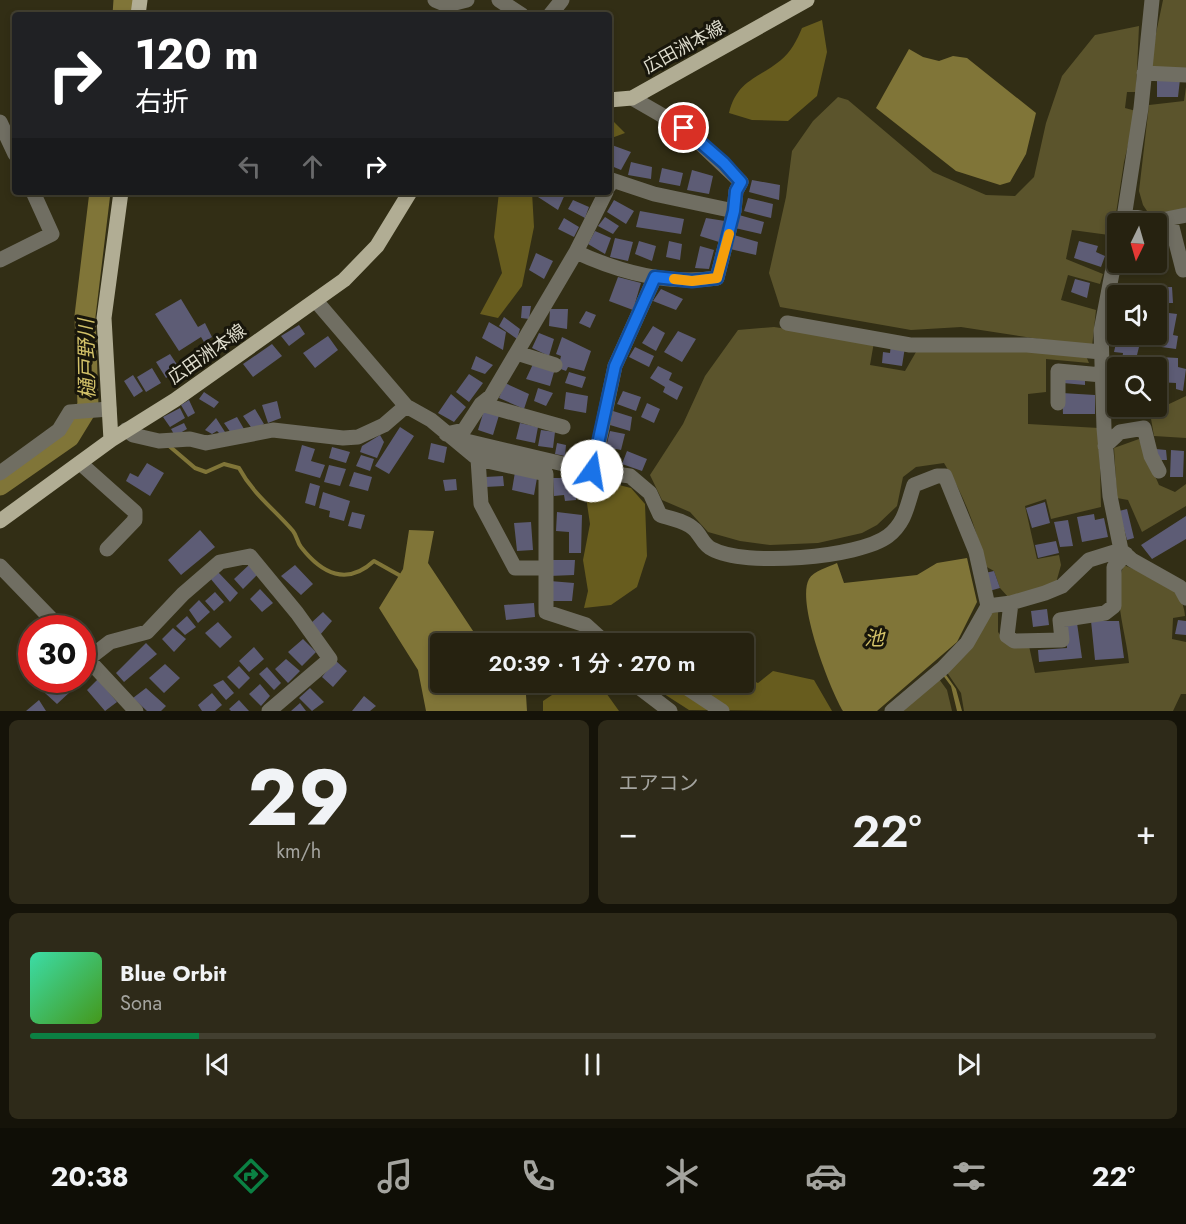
<!DOCTYPE html>
<html lang="ja">
<head>
<meta charset="utf-8">
<style>
	body { margin:0; font-family:Jost,"Noto Sans JP",sans-serif; background:#2e2a19; color:#f1f3f6; height:100vh; display:flex; flex-direction:column; font-size:22px; white-space:nowrap }
	* { box-sizing:border-box; margin:0 }
	p { font-size:20px; color:#a4a49f }
	.icon { flex:none; width:33px; height:33px; fill:none; stroke:currentColor; stroke-width:2; stroke-linecap:round; stroke-linejoin:round }
	.map { position:relative; height:711px; overflow:hidden }
	.sheet { display:flex; flex-direction:column; gap:9px; padding:9px; background:#151309; flex:1 }
	.sheet>* { flex:none }
	.guide { position:absolute; left:12px; top:12px; width:600px; height:183px; border-radius:6px; box-shadow:0 3px 9px #0003,0 0 0 2px #423f30; background:#202124; color:#fff; overflow:hidden }
	.needle { width:39px; rotate:185deg }
	.buttons { position:absolute; left:1107px; top:213px; display:grid; gap:12px }
	.buttons a { display:grid; place-items:center; width:60px; height:60px; border-radius:6px; background:#262210; box-shadow:0 3px 9px #0003,0 0 0 2px #423f30; font-size:30px }
	.speed { position:absolute; left:18px; top:615px; display:flex; gap:12px; font-size:30px; font-weight:700; text-align:center }
	.speed>* { display:grid; place-content:center; width:78px; height:78px; border-radius:50%; background:#262210; box-shadow:0 3px 9px #0003,0 0 0 2px #423f30; line-height:1 }
	.speed .limit { border:9px solid #d22; background:#fff; color:#111 }
	.pin { position:absolute; display:grid; place-items:center; width:51px; height:51px; color:#fff; margin:-26px; border:3px solid #fff; border-radius:50%; box-shadow:0 2px 6px #0007 }
	.me { position:absolute; width:66px; margin:-33px; rotate:13deg; stroke-linejoin:round; filter:drop-shadow(0 0 4px #0008) }
	.turn { display:flex; align-items:center; gap:21px; height:126px; padding:0 24px; font-size:27px }
	.turn .icon { width:78px; height:78px; stroke-width:2.5 }
	.turn b { display:block; font-size:42px; line-height:51px }
	.lanes { display:flex; align-items:center; height:57px; padding:0 24px; background:#0003; justify-content:center; gap:30px; direction:ltr }
	.lanes .off { opacity:.35 }
	.big { font-size:45px; font-weight:600; line-height:1.1 }
	.sheet .card { flex:1; display:flex; flex-direction:column; justify-content:center; gap:9px; min-width:0; padding:0 21px; border-radius:9px; background:#2e2a19 }
	.sheet .dial { align-items:center; gap:0 }
	.dial b { font-size:78px; line-height:1 }
	.song { display:flex; align-items:center; gap:18px }
	.cover { width:72px; height:72px; border-radius:9px; background:linear-gradient(135deg,hsl(160 70% 55%),hsl(100 70% 35%)) }
	.played { height:6px; border-radius:3px; background:linear-gradient(90deg,#0b8043 15%,#423f30 15%) }
	.keys { display:flex; justify-content:space-around; direction:ltr }
	.heat { display:flex; justify-content:space-between; align-items:center; font-size:33px; direction:ltr }
	.sheet .tiles { flex:1; display:grid; gap:9px; grid-template-columns:1fr 1fr }
	.card:last-child { grid-column:span 2 }
	.trip { position:absolute; left:430px; top:633px; width:324px; height:60px; border-radius:6px; background:#262210; box-shadow:0 3px 9px #0003,0 0 0 2px #423f30; font-weight:600; line-height:60px; text-align:center }
	.tabs { display:flex; height:96px; justify-content:space-around; align-items:center; background:#0f0e06; color:#a4a49f }
	.tabs .icon { width:42px; height:42px }
	.tabs .selected { color:#0b8043 }
	.tabs b { font-size:27px; color:#f1f3f6 }
	.map>svg:first-child { display:block }
</style>
</head>
<body>
<div class="map">
<svg width="1186" height="711" viewBox="0 0 1186 711">
	<rect width="100%" height="100%" fill="#322e15"/>
	<path fill="#5b542c" d="M1163,0h23v69l-37,-2z
		M1139,26l-3,66h-9l-2,16 11,3 -12,51 -9,58 -6,15 -37,-5 -6,29 37,15 -3,10 -32,-9 -7,25 35,10 -4,37 -131,-20 -50,3 -131,-23 -11,-34 17,-76 6,-46 21,-30 25,-24 10,3 85,72 53,23 29,1 19,-19 12,-54 16,-47 33,-41z
		M1186,87v122l-37,5 -6,-9 -4,-14 10,-86 35,-4z
		M774,327l100,15 -4,23 35,6 11,-19 115,-2 55,6 3,7 -43,-4v33l-18,2v30l71,4 2,79 -50,12 -5,-20 -21,7 12,53 22,-4 2,10 -5,18 -47,15 -9,-10 -6,-17 -9,-5c-8,-37 -21,-71 -41,-103l-28,4 -13,10 -6,29 -20,19 -15,8 -44,10 -48,2 -30,-4 -32,-9 -18,-20 -28,-12 -12,-25 33,-51 22,-48 33,-46z
		M1186,396v42l-32,-2 -4,-23z
		M1139,439l20,46 16,7 11,-8v22l-44,26 -14,-32 -11,-2 -3,-50z
		M1124,565c23,10 60,20 61,51l-12,2 -1,21 14,3v52h-5l-8,17h-209l-3,-18 -15,-22 41,-57 11,-2v20l9,12 22,2 6,27 94,-10c-3,-31 -18,-70 -5,-98z
		M939,679l8,11 5,21h-49z"/>
	<path fill="#675c1e" d="M822,20l5,32 -10,44 -29,25 -36,-1 -23,-7c8,-33 29,-34 52,-53 10,-8 16,-20 21,-32z
		M609,117l16,16 -16,6z
		M499,192h33l2,35 -12,59 -24,32 -18,-4 22,-41 -8,-36z
		M583,476l48,12 14,16 2,52 -10,31 -26,18 -27,3 4,-17 -5,-31 7,-36z
		M773,671l41,9 18,31 -143,-1 -42,-27 97,-1v-5l14,6z
		M570,683h29l20,28h-76v-10z"/>
	<path fill="#807538" d="M909,49l14,8 16,4 14,-5 14,2 69,55 -10,41 -16,28 -10,3 -44,-14 -80,-63z
		M409,530l25,1 -6,32 53,80 -40,1v38l101,1 -16,12 1,16h-101l-8,-41 -39,-62 24,-39z
		M967,558l10,44 -20,40 -80,69h-34c-13,-22 -47,-109 -34,-132 4,-8 20,-12 28,-16l7,20 73,-8 20,-12z
		M569,633l14,4 5,6h-36z
		M944,672l12,17 6,22h-5l-6,-25 -9,-12z"/>
	<g fill="none" stroke-linecap="round" stroke-linejoin="round">
		<path stroke="#807538" stroke-width="4" d="M168,445l27,23 11,4 18,-8 15,4c14,26 35,41 54,63 4,5 4,11 8,16 21,27 46,39 73,14l25,14"/>
		<path stroke="#807538" stroke-width="21" d="M123,15l1,-15
			M0,485l69,-48 19,-31 -3,-90 15,-124"/>
	</g>
	<path fill="#5d5c75" d="M1157,77l23,2 -2,18h-21z
		M609,144l22,8 -10,18 -12,-5z
		M631,162l21,5 -1,12 -23,-4z
		M662,168l21,5 -3,13 -21,-4z
		M692,170l21,6 -4,18 -22,-4z
		M752,180l28,5 -1,15 -30,-8z
		M542,192h24l-8,18 -20,-13z
		M748,198l25,6 -2,14 -27,-7z
		M573,200l16,7 -4,11 -17,-9z
		M614,200l20,11 -8,13 -19,-12z
		M640,211l44,8 -3,15 -45,-7z
		M739,215l25,7 -3,12 -26,-6z
		M605,217l14,9 -6,8 -15,-8z
		M564,218l15,9 -5,10 -16,-8z
		M706,218l19,3 -6,21 -19,-6z
		M595,231l16,7 -6,16 -17,-10z
		M734,235l24,7 -2,13 -26,-6z
		M615,238l18,4 -5,19 -18,-4z
		M639,241l17,5 -4,15 -17,-7z
		M669,241l13,3 -2,16 -14,-3z
		M1079,241l19,5 -2,6 9,4 -4,11 -27,-9z
		M700,246l14,4 -5,19 -14,-1z
		M536,253l17,8 -9,18 -15,-9z
		M618,277l23,6 -8,27 -24,-9z
		M1075,279l15,4 -3,15 -16,-6z
		M1120,283l16,4 -1,9h-17z
		M1172,287l1,16h-17v-7h-9v-8z
		M661,289l22,10 -7,11 -23,-9z
		M181,299l17,28 7,-4 7,14 -8,5 -3,-5 -22,14 -24,-37z
		M522,306h9l-2,13 -8,-1z
		M1110,306l8,2v12l-10,-2z
		M550,309h18l-1,20 -18,-3z
		M586,311l10,4 -6,13 -11,-5z
		M1161,312l16,2 -4,21 5,1 -2,13 -22,-3z
		M504,317l16,12 -3,10 -18,-13z
		M489,322l17,10 -3,18 -21,-12z
		M299,325l6,9 -16,12 -8,-10z
		M653,326l12,7 -9,18 -14,-8z
		M678,331l18,8 -14,23 -18,-10z
		M539,333l15,6 -5,17 -17,-8z
		M1118,334l23,5 -6,24 -13,-3 1,-7 -9,-1z
		M328,336l10,14 -23,18 -12,-15z
		M562,337l29,14 -7,20 -16,-4 -2,4 -8,-3 3,-12 -5,-2z
		M272,344l10,12 -29,21 -10,-13z
		M891,344l14,3 -3,19 -20,-3 1,-11 7,1z
		M635,347l19,9 -5,11 -20,-10z
		M170,354l10,15 -14,9 -10,-16z
		M476,356l17,9 -8,9 -14,-5z
		M1141,357l11,2 -2,9h-10z
		M1160,357l18,1v9l8,2 -3,22 -7,-2v-6l-19,-1z
		M533,364l21,8 -4,14 -24,-7z
		M658,366l14,7 -3,7 14,7 -6,13 -14,-8 2,-5 -15,-9z
		M152,368l9,15 -15,9 -9,-15z
		M569,372l17,5 -4,11 -17,-5z
		M469,374l14,9 -14,19 -13,-10z
		M1063,374l22,2v9l-22,-2z
		M133,375l10,16 -9,6 -10,-16z
		M505,383l24,11 -5,15 -25,-11z
		M538,388l15,5 -7,13 -12,-5z
		M623,391l18,6 -5,14 -19,-7z
		M204,392l15,10 -5,6 -15,-9z
		M566,392l22,4 -2,17 -22,-4z
		M1062,393l33,2v19h-32z
		M451,394l15,13 -12,15 -16,-9z
		M189,400l6,13 -7,4 -7,-12z
		M277,401l4,17 -13,5 -6,-18z
		M647,403l13,6 -6,14 -13,-6z
		M1126,406h18l-2,11 -18,1z
		M485,407l15,5 -7,23 -15,-5z
		M180,408l5,10 -15,9 -7,-10z
		M255,409l9,15 -11,6 -10,-14z
		M613,411l19,6 -2,14 -20,-6z
		M237,417l7,12 -13,4 -7,-10z
		M216,418l9,14 -4,3 -4,-4 -5,3 -7,-4z
		M184,423l3,6 -12,7 -4,-7z
		M520,423l18,4 -3,16 -19,-4z
		M400,427l14,9 -25,38 -14,-8z
		M541,430l14,2 -2,16 -15,-2z
		M610,431l15,3 -4,16 -15,-3z
		M380,435l4,7 -7,16 -17,-6 2,-6z
		M431,443l16,4 -3,16 -16,-4z
		M557,443l9,2 -1,11 -10,-2z
		M302,445l13,4 -4,12 14,4 -5,13 -25,-7z
		M332,447l18,5 -4,11 -17,-5z
		M1156,449l10,1 1,10h-10z
		M1171,450l13,1 -1,26h-13z
		M627,451l20,8 -5,12 -20,-7z
		M361,455l13,4 -4,12 -14,-5z
		M147,463l17,10 -14,23 -24,-15 4,-8 8,4z
		M329,465l17,4 -6,17 -16,-4z
		M354,472l18,5 -4,14 -19,-5z
		M515,472l22,6 -3,17 -22,-5z
		M503,476l1,10 -19,1v-10z
		M553,478h12l1,9 10,-1v14l-11,1 -1,-6 -10,1z
		M456,479l1,11 -12,1 -2,-11z
		M310,483l10,3 -5,20 -10,-3z
		M323,492l27,9 -6,20 -15,-4 1,-6 -11,-3z
		M1045,502l5,21 -18,5 -6,-20z
		M1127,509l7,29 -7,2 -8,-29z
		M352,512l13,3 -4,14 -13,-3z
		M557,512l25,3 -1,38h-12v-21l-13,-1z
		M1094,514l1,6 9,-2 4,19 -26,5 -5,-25z
		M1186,516v23l-34,20 -11,-14z
		M1068,520l5,26 -13,1 -6,-25z
		M531,522l2,28 -16,1 -3,-28z
		M200,530l15,17 -34,28 -13,-15z
		M1056,541l3,12 -21,5 -3,-13z
		M550,560h25l-1,15 -25,1z
		M250,564l8,10 -15,15 -9,-10z
		M295,565l18,19 -12,11 -20,-19z
		M994,571l6,17 -11,3 -4,-18z
		M218,572l20,21 -8,9 -20,-24z
		M550,581l24,2 -2,18h-21z
		M260,589l13,14 -11,9 -12,-13z
		M215,592l9,10 -10,9 -9,-10z
		M199,600l11,12 -12,11 -9,-13z
		M534,603l1,14 -29,3 -2,-15z
		M1047,609l2,16 -16,2 -2,-16z
		M323,612l9,9 -12,14 -10,-11z
		M187,616l9,11 -11,8 -9,-9z
		M1178,620l8,1v14l-11,-1z
		M1091,621h28l5,37 -29,2z
		M218,622l14,15 -12,11 -15,-15z
		M1077,623l5,35 -43,4 -1,-12 29,-2 -2,-24z
		M173,628l13,11 -12,13 -12,-13z
		M303,639l13,13 -14,14 -14,-14z
		M146,643l11,11 -33,28 -8,-9z
		M254,647l10,12 -15,13 -10,-11z
		M286,659l14,12 -12,12 -13,-14z
		M335,660l12,11 -14,16 -11,-10z
		M165,664l15,14 -16,15 -15,-15z
		M239,666l11,12 -11,11 -12,-12z
		M267,667l14,16 -7,7 -15,-16z
		M98,679l19,23 -12,9 -18,-21z
		M60,680l11,11 -14,13 -12,-11z
		M223,680l11,13 -8,7 -13,-15z
		M260,684l10,12 -9,10 -12,-12z
		M146,688l20,18 -5,5h-14l-14,-13z
		M310,688l14,14 -12,9 -13,-13z
		M212,693l10,12 -7,6h-13l-4,-6z
		M364,696l12,10 -6,5h-18z
		M39,700l7,11h-20z
		M239,700l10,11h-18l-2,-2z
		M300,703l6,8h-15z"/>
	<g fill="none" stroke-linecap="round" stroke-linejoin="round">
		<path stroke="#706e62" stroke-width="15" d="M435,0l12,5 20,-5
			M499,0l23,15
			M550,15l12,-15
			M1144,73l42,2
			M0,122l15,32
			M609,186l3,-6 42,14 80,17 2,-20 5,-9 -57,-54 -52,-30
			M1125,215l31,6 30,-6
			M1170,219l13,51
			M1123,224l18,-116 11,-108
			M1118,242l-17,89 3,97 6,68 11,54 11,10 48,27 6,11
			M576,252c43,20 93,33 141,26l17,-67
			M0,260l52,-26 -19,-42
			M316,301l90,105 25,14 47,39 68,15v138l40,13 21,19
			M787,323l123,22h117l74,7
			M517,353l38,12
			M1058,403v-32l44,4
			M481,404l82,23
			M126,430l7,5 26,6 31,-2 16,4 67,-13 70,8 15,-1 26,-12 22,-19
			M446,434l16,6 131,31 37,5 20,17 10,22c11,4 26,6 34,14 7,6 9,16 18,20 32,18 147,9 176,-13 18,-14 19,-31 26,-51l23,-9h8l31,76 12,54
			M446,434l18,-4 17,-26 10,-8 85,-144 30,-60
			M1105,446l15,-14 24,-4 7,28 8,15
			M478,459l3,45 34,64h31
			M80,463l55,49v8l-28,29
			M593,471l22,-105 40,-89
			M0,473l59,-43 11,-18 39,-3
			M0,566l60,62
			M1011,603l-4,33 7,5 48,-1 -2,-20 45,-7 9,-7v-39l12,-13
			M82,653l54,58
			M88,659l22,-17 37,-10 36,-38 37,-32 30,-6 47,57 33,46 -61,52
			M632,682l38,29
			M678,682l44,29
			M892,711l51,-43 24,-25 21,-37 23,-3 34,-10 17,-7 27,-26 32,-10"/>
		<path stroke="#b1ad94" stroke-width="15" d="M138,15l2,-15
			M609,100l23,-2 175,-98
			M111,440l-7,-122 17,-126
			M0,521l111,-81 64,-40 169,-120 33,-34 33,-54"/>
	</g>
	<g fill="none" stroke-linecap="round" stroke-linejoin="round">
		<defs>
			<path id="route" d="M592,471l23,-105 40,-89 37,4 25,-3 17,-67 2,-20 5,-9 -17,-19 -40,-35"/>
		</defs>
		<use href="#route" stroke="#114b97" stroke-width="15"/>
		<use href="#route" stroke="#1a73e8" stroke-width="10"/>
		<path stroke="#f59e0b" stroke-width="10" d="M674,279l18,2 25,-3 12,-44"/>
	</g>
	<g text-anchor="middle" dominant-baseline="central" stroke-width="6" stroke-linejoin="round" paint-order="stroke">
		<g font-size="18" fill="#dedccd" stroke="#18160b">
			<text transform="translate(684 47) rotate(-29)">広田洲本線</text>
			<text transform="translate(207 354) rotate(-35)">広田洲本線</text>
		</g>
		<g font-size="20" font-style="italic" fill="#d3c269" stroke="#18160b">
			<text transform="translate(87 359) rotate(-91)">樋戸野川</text>
			<text x="874" y="638">池</text>
		</g>
	</g>
</svg>
<div class="buttons">
<a><svg class="needle" viewBox="-14 -14 28 28"><path d="M0-13l5 13h-10z" fill="#e53935"/><path d="M0 13l5-13h-10z" fill="#a4a49f"/></svg></a>
<a><svg class="icon" aria-label="sound" viewBox="0 0 24 24"><path d="M4 9h4l5-4v14l-5-4H4zM17 9q2 3 0 6"/></svg></a>
<a><svg class="icon" aria-label="search" viewBox="0 0 24 24"><circle cx="10" cy="10" r="6"/><path d="M15 15l6 6"/></svg></a>
</div>
<div class="speed"><div class="limit">30</div></div>
<div class="pin" style="left:684px;top:128px;background:#d93025"><svg class="icon" aria-label="arrive" viewBox="0 0 24 24"><path d="M6 21V4h12l-3 4 3 4H6"/></svg></div>
<svg class="me" style="left:592px;top:471px" viewBox="-20 -20 40 40"><circle r="19" fill="#fff"/><path d="M0-13L10 11 0 6-10 11z" fill="#1a73e8"/></svg>
<div class="trip">20:39 · 1 分 · 270 m</div>
<div class="guide">
<div class="turn"><svg class="icon" aria-label="right" viewBox="0 0 24 24"><path d="M7 20v-9h11M14 6l5 5-5 5"/></svg><div><b>120 m</b>右折</div></div>
<div class="lanes"><svg class="icon off" aria-label="left" viewBox="0 0 24 24"><path d="M17 20v-9H6M10 6l-5 5 5 5"/></svg><svg class="icon off" aria-label="ahead" viewBox="0 0 24 24"><path d="M12 20V5M6 11l6-6 6 6"/></svg><svg class="icon" aria-label="right" viewBox="0 0 24 24"><path d="M7 20v-9h11M14 6l5 5-5 5"/></svg></div>
</div>
</div>
<section class="sheet">
<div class="tiles">
<div class="card dial"><b>29</b><p>km/h</p></div>
<div class="card"><p>エアコン</p>
<div class="heat"><a>−</a><b class="big">22°</b><a>+</a></div>
</div>
<div class="card">
<div class="song"><i class="cover"></i><div><b>Blue Orbit</b><p>Sona</p></div></div>
<div class="played"></div>
<div class="keys"><svg class="icon" aria-label="previous" viewBox="0 0 24 24"><path d="M18 5L8 12l10 7zM5 5v14"/></svg><svg class="icon" aria-label="pause" viewBox="0 0 24 24"><path d="M8 5v14M16 5v14"/></svg><svg class="icon" aria-label="next" viewBox="0 0 24 24"><path d="M6 5l10 7-10 7zM19 5v14"/></svg></div>
</div>
</div>
</section>
<nav class="tabs">
<b>20:38</b>
<svg class="icon selected" aria-label="directions" viewBox="0 0 24 24"><path d="M12 3l9 9-9 9-9-9zM9 14v-3h6M13 9l2 2-2 2"/></svg>
<svg class="icon" aria-label="music" viewBox="0 0 24 24"><path d="M9 18V5l10-2v13"/><circle cx="6" cy="18" r="3"/><circle cx="16" cy="16" r="3"/></svg>
<svg class="icon" aria-label="phone" viewBox="0 0 24 24"><path d="M5 4h4l2 5-3 2q2 4 5 5l2-3 5 2v4C11 20 4 13 5 4z"/></svg>
<svg class="icon" aria-label="climate" viewBox="0 0 24 24"><path d="M12 3v18M4 7l16 10M4 17L20 7"/></svg>
<svg class="icon" aria-label="car" viewBox="0 0 24 24"><path d="M5 17H2v-5l4-1 3-4h7l3 4 3 1v5h-3M9 17h6M6 11h13"/><circle cx="7" cy="17" r="2"/><circle cx="17" cy="17" r="2"/></svg>
<svg class="icon" aria-label="filters" viewBox="0 0 24 24"><path d="M4 7h16M4 17h16"/><circle cx="9" cy="7" r="2"/><circle cx="15" cy="17" r="2"/></svg>
<b>22°</b>
</nav>
</body>
</html>
